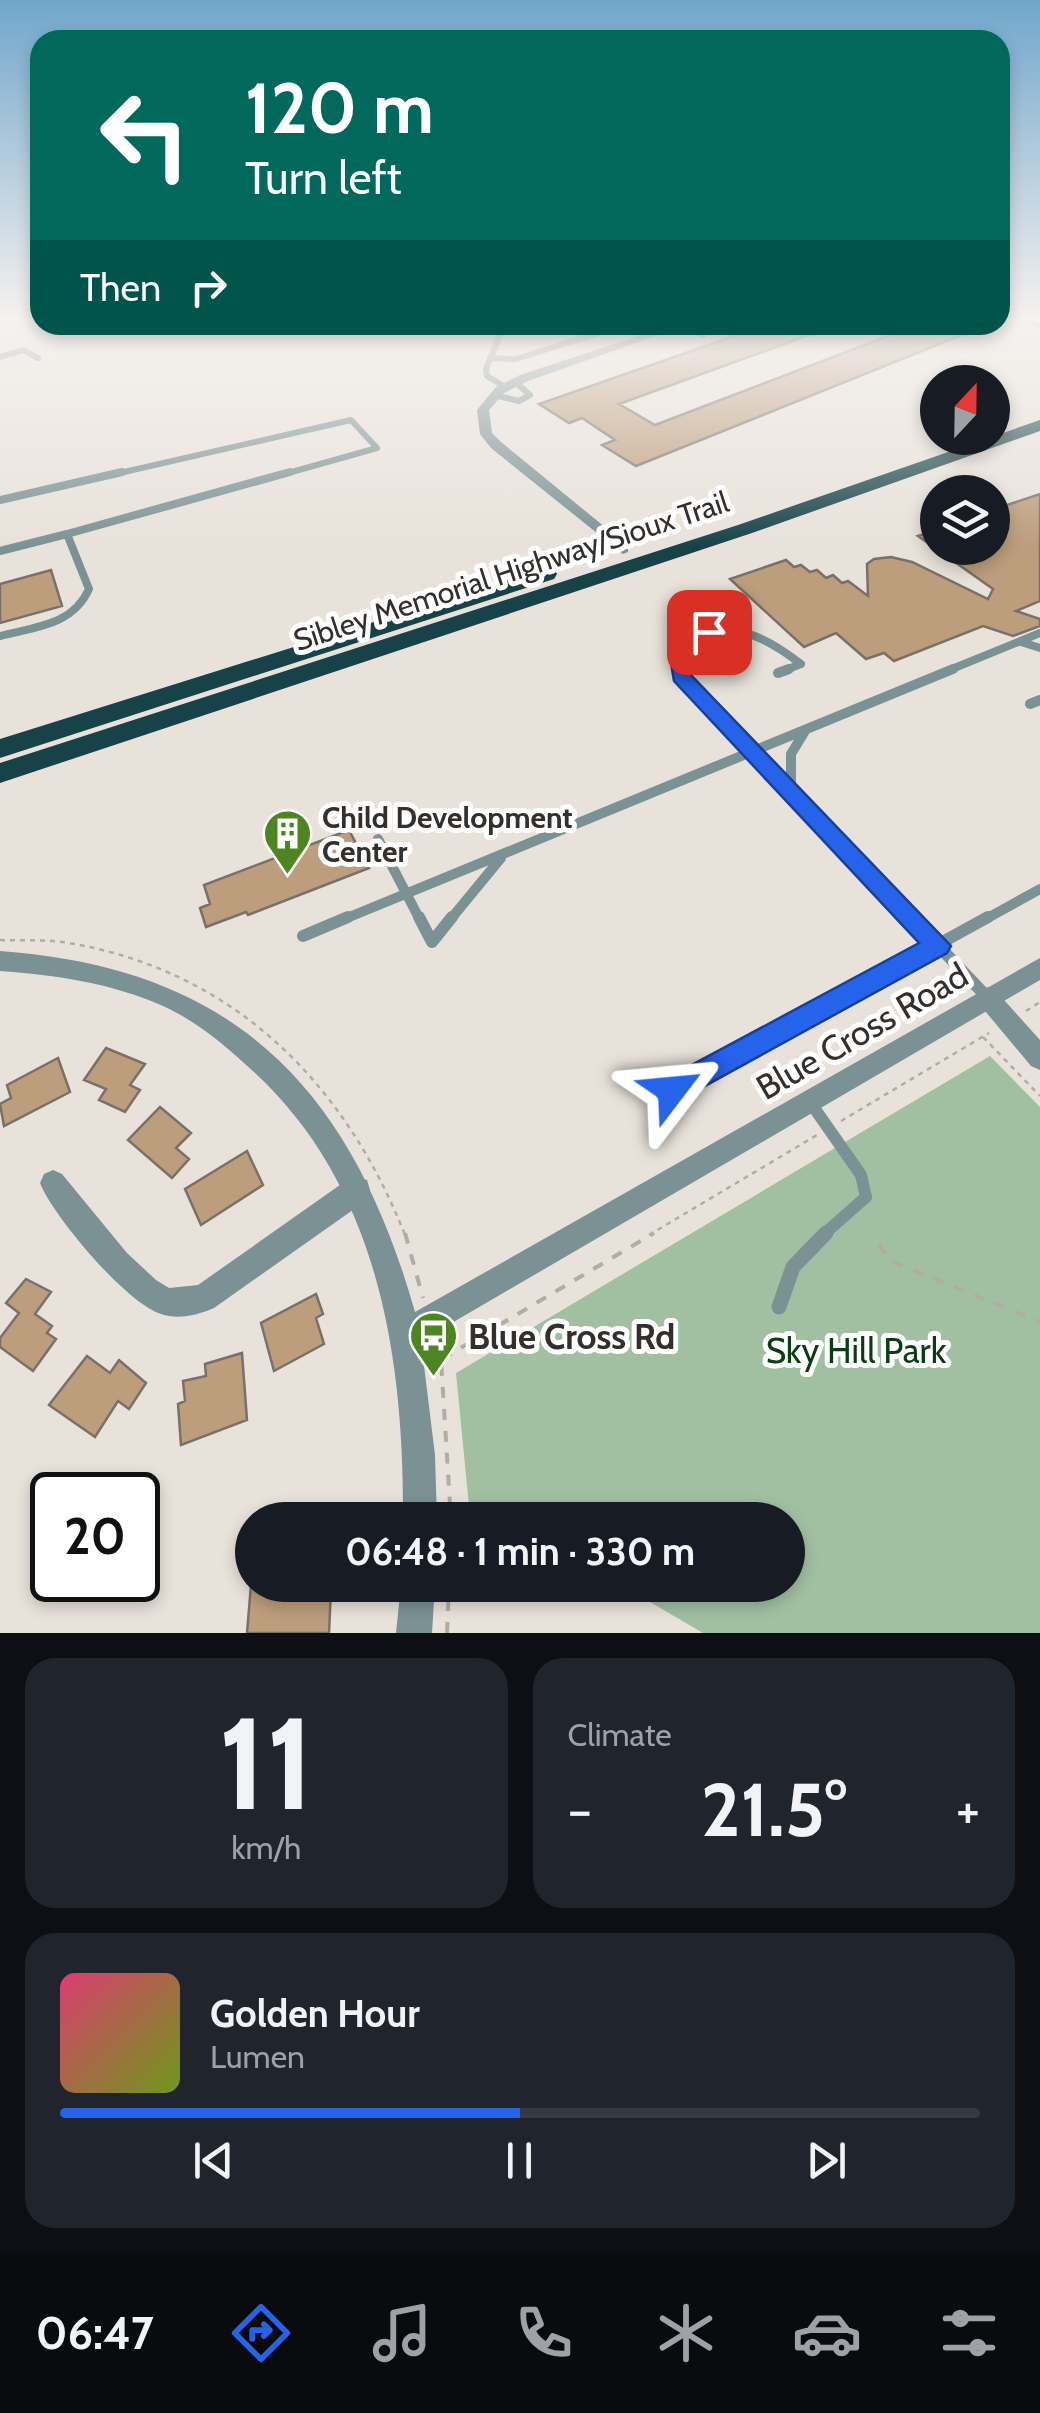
<!DOCTYPE html>
<html lang="en">
<head>
<meta charset="utf-8">
<style>
	body { margin:0; font-family:Cabin,sans-serif; background:#20242c; color:#f1f3f6; height:100vh; display:flex; flex-direction:column; font-size:38px; white-space:nowrap }
	* { box-sizing:border-box; margin:0 }
	p { font-size:32px; color:#9ea1a6 }
	.icon { flex:none; width:55px; height:55px; fill:none; stroke:currentColor; stroke-width:2; stroke-linecap:round; stroke-linejoin:round }
	.map { position:relative; height:1633px; overflow:hidden }
	.side { display:flex; flex-direction:column; gap:25px; padding:25px; background:#0d0f14; flex:1 }
	.side>* { flex:none }
	.guide { position:absolute; left:30px; top:30px; width:980px; height:305px; border-radius:30px; box-shadow:0 5px 15px #0003; background:#00695c; color:#fff; overflow:hidden }
	.needle { width:65px; rotate:22deg }
	.controls { position:absolute; left:920px; top:365px; display:grid; gap:20px }
	.controls a { display:grid; place-items:center; width:90px; height:90px; border-radius:50%; background:#171b24; box-shadow:0 5px 15px #0003; font-size:50px }
	.speed { position:absolute; left:30px; top:1472px; display:flex; gap:20px; font-size:50px; font-weight:700; text-align:center }
	.speed>* { display:grid; place-content:center; width:130px; height:130px; border-radius:50%; background:#171b24; box-shadow:0 5px 15px #0003; line-height:1 }
	.speed .limit { border:5px solid #111; border-radius:15px; background:#fff; color:#111 }
	.pin { position:absolute; display:grid; place-items:center; width:85px; height:85px; color:#fff; margin:-42px; border-radius:20px; box-shadow:0 5px 15px #0006 }
	.me { position:absolute; width:110px; margin:-55px; rotate:61deg; stroke-linejoin:round; filter:drop-shadow(0 0 8px #0008) }
	.turn { display:flex; align-items:center; gap:35px; height:210px; padding:0 50px; font-size:45px }
	.turn .icon { width:130px; height:130px; stroke-width:2.5 }
	.turn b { display:block; font-size:70px; line-height:85px }
	.then { display:flex; align-items:center; height:95px; padding:0 50px; background:#0003; gap:20px; font-size:38px }
	.big { font-size:75px; font-weight:800; line-height:1.1 }
	.side .widget { flex:1; display:flex; flex-direction:column; justify-content:center; gap:15px; min-width:0; padding:0 35px; border-radius:30px; background:#20242c }
	.side .dial { align-items:center; gap:0 }
	.dial b { font-size:130px; line-height:1 }
	.song { display:flex; align-items:center; gap:30px }
	.cover { width:120px; height:120px; border-radius:15px; background:linear-gradient(135deg,hsl(340 70% 55%),hsl(80 70% 35%)) }
	.played { height:10px; border-radius:5px; background:linear-gradient(90deg,#2563eb 50%,#363941 50%) }
	.keys { display:flex; justify-content:space-around; direction:ltr }
	.heat { display:flex; justify-content:space-between; align-items:center; font-size:55px; direction:ltr }
	.side .tiles { flex:1; display:grid; gap:25px; grid-template-columns:1fr 1fr }
	.widget:last-child { grid-column:span 2 }
	.trip { position:absolute; left:235px; top:1502px; width:570px; height:100px; border-radius:50px; background:#171b24; box-shadow:0 5px 15px #0003; font-weight:800; line-height:100px; text-align:center }
	.dock { display:flex; height:160px; justify-content:space-around; align-items:center; background:#090b0e; color:#9ea1a6 }
	.dock .icon { width:70px; height:70px }
	.dock .current { color:#2563eb }
	.dock b { font-size:45px; color:#f1f3f6 }
	.map>svg:first-child { display:block }
</style>
</head>
<body>
<div class="map">
<svg width="1040" height="1633" viewBox="0 0 1040 1633">
	<rect width="100%" height="100%" fill="#e9e2db"/>
	<path fill="#a1c0a2" d="M990,1056l50,51v526h-337l-82,-48h167v-65h-278l-41,-14 -13,-133z"/>
	<path fill="#bc9d7c" stroke="#77716a" stroke-width="2.5" d="M766,325l65,2 -212,77 36,21 241,-92 -19,-8h71l19,8 -331,133 -34,-21 13,-5 -33,-22 -13,5 -30,-19z
		M1040,494v107l-24,10 24,8v7l-27,10 -30,-10 -89,35 -10,-8 -18,6 -30,-26 -32,14 -74,-68 56,-19 8,7 7,-2 9,7 7,-2 9,8 7,-3 9,8 6,-2 20,15 -1,-32 7,-5 17,-2 21,5 76,37 5,-10 -75,-53 20,-6v18h54v-38z
		M51,570l11,36 -62,17v-39z
		M349,830l20,38 -121,47 -2,-3 -40,15 -6,-19 10,-4 -6,-19z
		M106,1048l39,16 -15,21 10,5 -15,22 -26,-12 7,-11 -22,-9z
		M58,1058l12,34 -66,34 -4,-22 11,-6 -4,-13z
		M160,1107l31,26 -15,15 13,11 -17,19 -44,-38z
		M247,1151l16,34 -62,40 -16,-36z
		M26,1279l25,13 -16,22 17,12 -5,7 9,6 -23,32 -33,-24v-9l19,-25 -13,-10z
		M316,1294l7,20 -7,4 8,26 -50,27 -13,-48z
		M242,1353l5,67 -66,25 -3,-41 7,-3 -2,-20 23,-5 -1,-12z
		M87,1356l23,17 9,-13 27,23 -17,26 -11,-8 -23,36 -46,-32z
		M251,1585h50l-1,7 31,-3 -2,44h-82z"/>
	<g fill="none" stroke-linecap="round" stroke-linejoin="round">
		<path stroke="#b2aca7" stroke-width="2.5" stroke-dasharray="5 5" stroke-linecap="butt" d="M0,940c23,1 46,-1 69,3 165,28 276,140 336,292
			M1026,1011l14,-9
			M983,1037l57,59
			M841,1121l148,-88
			M649,1235l168,-100"/>
		<path stroke="#b2aca7" stroke-width="4" stroke-dasharray="11 11" stroke-linecap="butt" d="M405,1233l18,65
			M879,1245l12,16 149,61
			M435,1344l6,16 10,160
			M442,1359l212,-126
			M447,1633l2,-48"/>
		<path stroke="#7b9295" stroke-width="6" d="M504,325l-18,44 1,7 18,11
			M686,325l17,10
			M0,357l23,-7 15,8
			M490,358l26,1 108,-34
			M494,395l25,6 11,-6 -15,-13
			M111,475l240,-55 26,28 -96,27"/>
		<path stroke="#7b9295" stroke-width="8" d="M0,500l122,-28
			M67,534l223,-62
			M0,551l67,-17 22,55c-16,36 -53,38 -89,47
			M1021,642l19,6
			M681,671l-2,-14c42,-44 80,-25 122,7l-18,7
			M947,671l93,-38"/>
		<path stroke="#7b9295" stroke-width="10" d="M681,669l1,8 232,243
			M778,673l11,-4
			M1030,704l10,-4
			M791,789v-35l14,-23
			M378,839l42,81
			M342,920l611,-251
			M450,920l51,-62
			M984,920l56,-31"/>
		<path stroke="#7b9295" stroke-width="12" d="M419,917l13,25 20,-25
			M911,917l76,80
			M303,936l45,-19
			M672,1091l316,-174
			M810,1102l51,73 5,22 -43,38"/>
		<path stroke="#7b9295" stroke-width="15" d="M779,1307l14,-40 33,-34"/>
		<path fill="#7b9295" fill-rule="evenodd" d="M988,987l8,4 44,49v30l-9,-4 -51,-61 -4,-7 4,-7z
			M53,1170l9,4 65,79 29,27 13,8 29,-3 149,-105 10,-3 10,3 3,10 -3,10 -153,108c-16,7 -36,12 -53,6 -35,-11 -108,-98 -121,-131l4,-9z"/>
		<path fill="#7b9295" fill-rule="evenodd" d="M1017,318l23,4v7l-22,-9z
			M671,325h16l-159,56 -24,12 -15,17 3,23 9,9 127,104v6l-5,2 -132,-106 -11,-14 -3,-24 19,-23 24,-12z
			M0,951c237,17 352,139 415,361l625,-354v22l-619,361 14,114 2,65h-34c1,-162 -24,-332 -148,-447 -29,-27 -57,-51 -92,-67 -52,-23 -107,-31 -163,-35z
			M401,1585h34l-3,48h-36z"/>
		<path fill="#164248" fill-rule="evenodd" d="M1040,420v11l-288,102 -752,250v-20l738,-238z
			M546,568l8,1 3,5 -3,5 -554,179v-19z"/>
	</g>
	<linearGradient id="sky" x2="0" y2="1"><stop stop-color="#71a6cb"/><stop offset="0.58" stop-color="#f5f2ef"/><stop offset="1" stop-color="#f5f2ef" stop-opacity="0"/></linearGradient>
	<rect width="1040" height="547" fill="url(#sky)"/>
	<path fill="#2563eb" stroke="#184099" stroke-width="2.5" d="M709,626l10,6 -21,13 -9,13 2,17 260,271 -4,7 -275,151 -10,-4 -4,-10 4,-9 257,-138 -245,-262 -4,-24c10,-16 20,-25 39,-31z"/>
	<defs>
		<symbol id="building-pin" viewBox="-11 -11 22 30"><path d="M0 17L-7.5 6A9.5 9.5 0 1 1 7.5 6Z" fill="#4d8620" stroke="#fff"/><path d="M-4-6H4V6H1V3H-1V6H-4ZM-2.5-4.3h1.7v1.8h-1.7ZM.8-4.3h1.7v1.8H.8ZM-2.5-1h1.7V.8h-1.7ZM.8-1h1.7V.8H.8Z" fill="#fff"/></symbol>
		<symbol id="bus-pin" viewBox="-11 -11 22 30"><path d="M0 17L-7.5 6A9.5 9.5 0 1 1 7.5 6Z" fill="#4d8620" stroke="#fff"/><path d="M-5-6H5V4H4V6H2V4H-2V6H-4V4H-5ZM-3.5-4V0h7V-4ZM-3.5 1.2v1.5H-2V1.2ZM2 1.2v1.5H3.5V1.2Z" fill="#fff"/></symbol>
	</defs>
	<g fill-rule="evenodd">
		<use href="#building-pin" x="260" y="806" width="55" height="75"/>
		<use href="#bus-pin" x="406" y="1308" width="55" height="75"/>
	</g>
	<g text-anchor="middle" dominant-baseline="central" stroke-width="10" stroke-linejoin="round" paint-order="stroke">
		<g font-size="30" fill="#322f2d" stroke="#fff">
			<text transform="translate(511 571) rotate(-18)">Sibley Memorial Highway/Sioux Trail</text>
		</g>
		<g font-size="30" font-weight="bold" fill="#322f2d" stroke="#fff" text-anchor="start">
			<text x="322" y="817">Child Development<tspan x="322" dy="34">Center</tspan></text>
		</g>
		<g font-size="35" fill="#322f2d" stroke="#fff">
			<text transform="translate(862 1031) rotate(-30)">Blue Cross Road</text>
		</g>
		<g font-size="35" font-weight="bold" fill="#322f2d" stroke="#fff" text-anchor="start">
			<text x="468" y="1336">Blue Cross Rd</text>
		</g>
		<g font-size="35" fill="#0a3e12" stroke="#fff">
			<text x="856" y="1350">Sky Hill Park</text>
		</g>
	</g>
</svg>
<div class="controls">
<a><svg class="needle" viewBox="-14 -14 28 28"><path d="M0-13l5 13h-10z" fill="#e53935"/><path d="M0 13l5-13h-10z" fill="#9ea1a6"/></svg></a>
<a><svg class="icon" aria-label="layers" viewBox="0 0 24 24"><path d="M12 4l9 5-9 5-9-5zM3 14l9 5 9-5"/></svg></a>
</div>
<div class="speed"><div class="limit">20</div></div>
<div class="pin" style="left:709px;top:632px;background:#d93025"><svg class="icon" aria-label="arrive" viewBox="0 0 24 24"><path d="M6 21V4h12l-3 4 3 4H6"/></svg></div>
<svg class="me" style="left:672px;top:1090px" viewBox="-20 -20 40 40"><path d="M0-17L14 15 0 8-14 15z" fill="#2563eb" stroke="#fff" stroke-width="4"/></svg>
<div class="trip">06:48 · 1 min · 330 m</div>
<div class="guide">
<div class="turn"><svg class="icon" aria-label="left" viewBox="0 0 24 24"><path d="M17 20v-9H6M10 6l-5 5 5 5"/></svg><div><b>120 m</b>Turn left</div></div>
<div class="then">Then<svg class="icon" aria-label="right" viewBox="0 0 24 24"><path d="M7 20v-9h11M14 6l5 5-5 5"/></svg></div>
</div>
</div>
<section class="side">
<div class="tiles">
<div class="widget dial"><b>11</b><p>km/h</p></div>
<div class="widget"><p>Climate</p>
<div class="heat"><a>−</a><b class="big">21.5°</b><a>+</a></div>
</div>
<div class="widget">
<div class="song"><i class="cover"></i><div><b>Golden Hour</b><p>Lumen</p></div></div>
<div class="played"></div>
<div class="keys"><svg class="icon" aria-label="previous" viewBox="0 0 24 24"><path d="M18 5L8 12l10 7zM5 5v14"/></svg><svg class="icon" aria-label="pause" viewBox="0 0 24 24"><path d="M8 5v14M16 5v14"/></svg><svg class="icon" aria-label="next" viewBox="0 0 24 24"><path d="M6 5l10 7-10 7zM19 5v14"/></svg></div>
</div>
</div>
</section>
<nav class="dock">
<b>06:47</b>
<svg class="icon current" aria-label="directions" viewBox="0 0 24 24"><path d="M12 3l9 9-9 9-9-9zM9 14v-3h6M13 9l2 2-2 2"/></svg>
<svg class="icon" aria-label="music" viewBox="0 0 24 24"><path d="M9 18V5l10-2v13"/><circle cx="6" cy="18" r="3"/><circle cx="16" cy="16" r="3"/></svg>
<svg class="icon" aria-label="phone" viewBox="0 0 24 24"><path d="M5 4h4l2 5-3 2q2 4 5 5l2-3 5 2v4C11 20 4 13 5 4z"/></svg>
<svg class="icon" aria-label="climate" viewBox="0 0 24 24"><path d="M12 3v18M4 7l16 10M4 17L20 7"/></svg>
<svg class="icon" aria-label="car" viewBox="0 0 24 24"><path d="M5 17H2v-5l4-1 3-4h7l3 4 3 1v5h-3M9 17h6M6 11h13"/><circle cx="7" cy="17" r="2"/><circle cx="17" cy="17" r="2"/></svg>
<svg class="icon" aria-label="filters" viewBox="0 0 24 24"><path d="M4 7h16M4 17h16"/><circle cx="9" cy="7" r="2"/><circle cx="15" cy="17" r="2"/></svg>
</nav>
</body>
</html>
